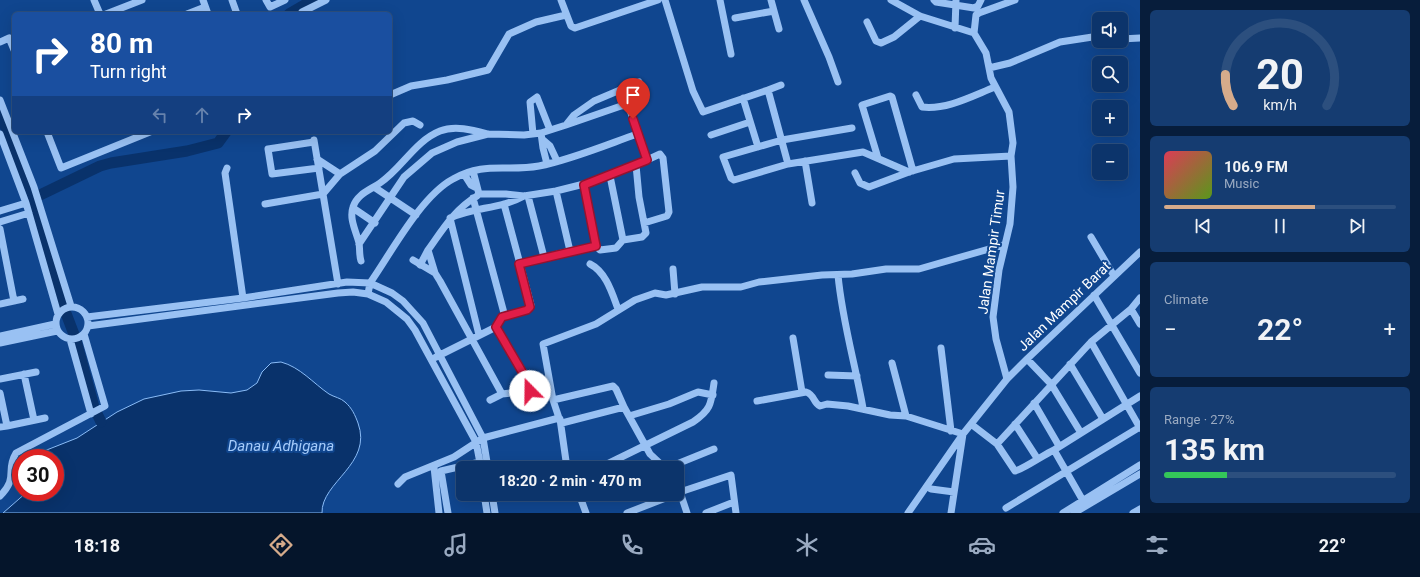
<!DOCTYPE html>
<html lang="en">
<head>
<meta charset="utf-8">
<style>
	body { margin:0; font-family:Roboto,sans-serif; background:#153c71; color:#f1f3f6; height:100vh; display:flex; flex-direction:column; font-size:15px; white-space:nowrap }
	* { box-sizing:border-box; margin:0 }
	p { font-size:13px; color:#9aaac1 }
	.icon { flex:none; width:22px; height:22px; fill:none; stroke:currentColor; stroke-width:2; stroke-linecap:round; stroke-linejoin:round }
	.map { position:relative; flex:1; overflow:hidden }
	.details { display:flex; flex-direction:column; gap:10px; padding:10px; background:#071d3b; width:280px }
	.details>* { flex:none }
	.banner { position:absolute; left:12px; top:12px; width:380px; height:122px; border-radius:6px; box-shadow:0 4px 16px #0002,0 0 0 1px #2c4f7e; background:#1a4fa0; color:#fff; overflow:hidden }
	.fabs { position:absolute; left:1092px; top:12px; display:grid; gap:8px }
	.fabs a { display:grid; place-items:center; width:36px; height:36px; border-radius:6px; background:#0c346b; box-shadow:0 4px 16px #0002,0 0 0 1px #2c4f7e; font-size:20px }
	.speed { position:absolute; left:12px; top:449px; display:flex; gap:8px; font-size:20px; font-weight:700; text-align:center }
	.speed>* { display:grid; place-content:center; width:52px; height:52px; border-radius:50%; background:#0c346b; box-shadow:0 4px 16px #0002,0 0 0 1px #2c4f7e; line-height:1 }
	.speed .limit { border:6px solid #d22; background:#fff; color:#111 }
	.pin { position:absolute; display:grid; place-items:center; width:34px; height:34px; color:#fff; margin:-41px -17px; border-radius:50% 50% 50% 0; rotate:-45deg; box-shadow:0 0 4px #0007 }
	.pin .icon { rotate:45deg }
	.me { position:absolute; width:44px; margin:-22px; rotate:338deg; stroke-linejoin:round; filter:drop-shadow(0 0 3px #0008) }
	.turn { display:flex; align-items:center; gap:14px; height:84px; padding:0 12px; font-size:18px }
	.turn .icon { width:52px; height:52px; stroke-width:2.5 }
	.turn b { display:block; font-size:28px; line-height:34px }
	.lanes { display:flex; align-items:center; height:38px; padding:0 12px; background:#0003; justify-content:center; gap:20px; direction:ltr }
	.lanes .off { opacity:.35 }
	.big { font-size:30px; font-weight:700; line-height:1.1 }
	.details .card { flex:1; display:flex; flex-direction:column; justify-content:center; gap:6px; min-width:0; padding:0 14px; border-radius:6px; background:#153c71 }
	.details .dial { align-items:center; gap:0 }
	.dial svg { height:104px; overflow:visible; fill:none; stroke:#2c4f7e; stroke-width:7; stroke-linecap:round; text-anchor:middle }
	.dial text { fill:#f1f3f6; stroke:none }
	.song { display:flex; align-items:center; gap:12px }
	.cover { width:48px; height:48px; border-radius:6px; background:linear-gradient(135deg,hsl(350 70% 55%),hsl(90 70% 35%)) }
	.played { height:4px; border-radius:2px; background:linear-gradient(90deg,#d6ab8b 65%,#2c4f7e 65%) }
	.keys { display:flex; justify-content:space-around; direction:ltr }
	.heat { display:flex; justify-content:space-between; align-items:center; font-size:22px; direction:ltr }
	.charge { height:6px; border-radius:3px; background:linear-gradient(90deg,#34c759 27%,#2c4f7e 0) }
	.trip { position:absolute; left:456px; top:461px; width:228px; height:40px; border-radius:6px; background:#0c346b; box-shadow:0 4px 16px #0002,0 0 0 1px #2c4f7e; font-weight:700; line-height:40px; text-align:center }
	.dock { display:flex; height:64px; justify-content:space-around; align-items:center; background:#05152b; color:#9aaac1 }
	.dock .icon { width:28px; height:28px }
	.dock .active { color:#d6ab8b }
	.dock b { font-size:18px; color:#f1f3f6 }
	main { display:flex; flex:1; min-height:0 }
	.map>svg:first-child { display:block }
</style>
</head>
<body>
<main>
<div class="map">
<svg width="1140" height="513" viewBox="0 0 1140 513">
	<rect width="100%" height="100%" fill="#10468f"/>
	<path fill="#09326b" stroke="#8abcf7" d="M281,362c19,5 32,21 48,32 5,3 12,4 16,8 7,6 10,13 13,21 15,41 -37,59 -36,90h-319l24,-21h28v-34h-24l3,-3 43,-17 40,-26 27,-13 37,-8 18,-1 32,3 16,-3 10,-7 5,-11 9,-9z"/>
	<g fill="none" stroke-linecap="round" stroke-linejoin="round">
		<path stroke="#09326b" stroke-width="11" d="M289,14l24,-14
			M0,113l33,83 26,99 16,42 19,70 7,15
			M33,196l7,-1 60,-29 11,-3 76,-12 31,-8 8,-11"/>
		<path stroke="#99c1f3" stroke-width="7" d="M94,0l6,14
			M203,0l5,14
			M232,0l5,14
			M266,0l4,7 15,-7
			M561,0l10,26 4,2 83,-28
			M665,0l28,91 10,21 65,-22 20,74
			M720,0l11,54
			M771,0l8,29
			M804,0l25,57 9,25
			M891,0l29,16 54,17 12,20 5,25 18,34 4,31 -2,13 2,31 -3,37 -11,46 -6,47 3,22 11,40
			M934,0l2,2 38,6 4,-2 3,-6
			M302,12l24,-12
			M106,14l36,-14
			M187,14l18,-7
			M735,18l39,-7
			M867,22l9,19 5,2 13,-6 26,-21
			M955,28l1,-28
			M974,33l2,-18 3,-2 36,-13
			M1121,39l19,-1
			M0,42l9,-4 5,12
			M989,68l21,-5 50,-21 39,-6
			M768,90l13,-5
			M390,95l21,-9 36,-6 41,-10 21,-36 27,-12 30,-7
			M916,95l6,12c25,3 50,-11 73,-20
			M743,98l15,49
			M0,100l34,87 37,119
			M566,125l55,-19 5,-1 3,2 18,53 13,-6 3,4 6,54 -2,4 -23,7
			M852,128l-70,12 -59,17 8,21 3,2 54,-16 75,-12 46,20
			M47,132l14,36 89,-36
			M541,133l25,-8 8,-10 20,-14 45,-19
			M0,134l26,69 32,111
			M533,134l-3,-32 7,-5 13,33
			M711,135l39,-13
			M314,140l24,144
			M543,140l7,6 7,15
			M314,142l-46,7 4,25 47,-6
			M878,158l-16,-53 28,-9 2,1 21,74
			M317,159l23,15
			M805,161l7,42
			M227,168l-2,5 18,125
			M473,171l6,23h27l18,2 32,-5 36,-9 55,-22
			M855,173l5,10 9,4 40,-15 45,-13 57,-3
			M464,174l7,11 6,3
			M374,187l42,28
			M528,196l16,61
			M265,204l58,-10 17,-20 35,-23 29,-28 9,-2 7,4
			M353,208l22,15
			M0,211l26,-8
			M0,222l29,-9
			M0,229l14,72
			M1091,237l23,39
			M623,240l19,-3 4,-4 -7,-36 -3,-32
			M359,244l45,-67 28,-24 25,-11 31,-8 36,1 17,-2 2,15 4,16
			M596,246l4,4 16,-2 7,-8 -13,-64
			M570,251l26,-5 -12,-61
			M413,260l22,13 5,8 62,113
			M361,261c-2,-6 -1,-13 -2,-18 -3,-12 -10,-24 -6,-36 4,-13 17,-17 27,-24 22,-15 35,-42 60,-52 15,-6 33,-1 48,3
			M519,264l51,-13 -14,-60
			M590,264c16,8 22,29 28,45
			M420,265l8,-15
			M673,269l2,25
			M435,273l-7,-23c15,-21 27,-41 49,-54
			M838,275c4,45 17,88 25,133
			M368,294l2,-11c21,-30 51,-87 83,-104 31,-18 54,-7 86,-13 31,-6 67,-21 98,-32
			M1094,295l46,78
			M0,304l23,-5
			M56 323a16 16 0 1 1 32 0a16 16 0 1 1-32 0Z
			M1131,309l9,15
			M87,317l156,-19 104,-16 23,1 22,10 11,8 20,22 60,115 5,30
			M502,317l25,-7 4,-5 -27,-101
			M88,326l250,-33 15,-1 15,2 18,8 21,17 8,11 61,112 5,26
			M479,335l-29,-117c24,-11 51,-9 74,-22
			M0,336l55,-12
			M793,338l9,54
			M70,339l21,75
			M1091,342l49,86
			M0,343l57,-12
			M941,348l10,83
			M436,357l60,-30 8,-14 -31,-115
			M1027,359l24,25 30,49
			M892,363l14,53
			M1070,364l33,55
			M24,374l10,46
			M828,375l29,1
			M0,379l36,-7
			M0,393l7,33 -7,1
			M490,400l12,-6 27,-3 -5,-16 -28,-48
			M553,400l60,-14 3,3 8,18
			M757,401l49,-9c9,3 7,11 14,14l7,-2 21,2 42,9 16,1 57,18 -55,79
			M1034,403l25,43
			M629,416l40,-12 24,-10 5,-2 15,3
			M560,419l7,49
			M562,423l62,-16 26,47 15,14
			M971,424l26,20 94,-102 40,-33 9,-11
			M1015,424l22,34
			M7,426l38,-8
			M997,444l18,27c7,-1 30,-17 39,-21l32,56
			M1054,450l86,-54
			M434,467l5,46
			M599,468l94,-46c18,-12 18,-18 21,-39
			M667,468l47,-19
			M398,484l7,-7 49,-20 29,-19 76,-20 -6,-18 -10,-56 53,-20 39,-24 20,-7 11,2 36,-8h39l18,-5 63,-7 30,-1 34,-5h33l84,-24
			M931,489l23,3
			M680,492l7,21
			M677,493l54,-18 5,38
			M484,494l3,19
			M492,494l3,19
			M579,494l7,19
			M0,496c19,-19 5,-25 16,-43l89,-47 -21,-72
			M1006,508l134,-81
			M448,513l-7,-42 39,-9
			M627,513l49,-19
			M706,513l28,-11
			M951,513l12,-79 44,-55 20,-20 113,-107
			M1063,513l77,-48
			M1074,513l66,-39
			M1133,513l7,-4"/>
	</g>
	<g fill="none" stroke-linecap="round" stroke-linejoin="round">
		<defs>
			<path id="route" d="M530,391l-6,-16 -28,-48 6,-10 25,-7 3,-3 -11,-43 77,-18 -12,-61 63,-25 -14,-41"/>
		</defs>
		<use href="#route" stroke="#92132f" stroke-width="10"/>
		<use href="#route" stroke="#e11d48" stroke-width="7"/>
	</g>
	<g text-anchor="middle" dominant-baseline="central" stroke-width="4" stroke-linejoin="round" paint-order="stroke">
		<g font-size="14" fill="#fff" stroke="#10468f">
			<text transform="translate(991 252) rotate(-82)">Jalan Mampir Timur</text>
			<text transform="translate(1064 306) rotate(-44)">Jalan Mampir Barat</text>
		</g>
		<g font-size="15" font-style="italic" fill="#a5cbfa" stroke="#10468f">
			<text x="281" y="446">Danau Adhigana</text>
		</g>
	</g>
</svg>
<div class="fabs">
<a><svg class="icon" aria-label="sound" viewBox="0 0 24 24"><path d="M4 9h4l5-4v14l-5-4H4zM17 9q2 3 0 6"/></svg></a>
<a><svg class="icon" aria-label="search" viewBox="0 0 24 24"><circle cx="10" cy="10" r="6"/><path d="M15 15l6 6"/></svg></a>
<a>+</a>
<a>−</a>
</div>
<div class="speed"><div class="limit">30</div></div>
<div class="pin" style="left:633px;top:119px;background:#d93025"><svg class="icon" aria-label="arrive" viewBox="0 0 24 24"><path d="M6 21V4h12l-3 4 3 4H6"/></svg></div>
<svg class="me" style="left:530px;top:391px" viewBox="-20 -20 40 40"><circle r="19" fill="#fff"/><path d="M0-13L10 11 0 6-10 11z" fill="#e11d48"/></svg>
<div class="trip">18:20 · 2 min · 470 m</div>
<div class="banner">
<div class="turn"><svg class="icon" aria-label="right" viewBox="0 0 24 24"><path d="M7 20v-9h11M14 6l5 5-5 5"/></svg><div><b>80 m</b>Turn right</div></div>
<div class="lanes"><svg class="icon off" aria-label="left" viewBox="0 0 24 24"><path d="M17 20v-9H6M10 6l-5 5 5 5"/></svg><svg class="icon off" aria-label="ahead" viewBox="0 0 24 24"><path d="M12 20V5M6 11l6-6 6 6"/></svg><svg class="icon" aria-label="right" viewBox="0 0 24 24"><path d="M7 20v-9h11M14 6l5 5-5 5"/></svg></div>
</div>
</div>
<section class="details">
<div class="card dial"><svg viewBox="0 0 100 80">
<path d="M14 69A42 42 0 1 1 86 69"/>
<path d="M14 69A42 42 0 0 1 8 45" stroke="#d6ab8b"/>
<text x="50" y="56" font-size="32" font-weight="700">20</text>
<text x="50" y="72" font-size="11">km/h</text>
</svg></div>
<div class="card">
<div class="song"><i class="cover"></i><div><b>106.9 FM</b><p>Music</p></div></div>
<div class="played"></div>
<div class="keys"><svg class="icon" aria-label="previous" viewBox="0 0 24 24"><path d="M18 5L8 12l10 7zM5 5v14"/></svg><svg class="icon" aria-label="pause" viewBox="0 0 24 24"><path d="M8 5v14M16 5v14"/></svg><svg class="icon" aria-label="next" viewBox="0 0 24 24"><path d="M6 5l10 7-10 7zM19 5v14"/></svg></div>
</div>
<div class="card"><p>Climate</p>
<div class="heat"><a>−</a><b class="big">22°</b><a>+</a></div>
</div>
<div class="card"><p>Range · 27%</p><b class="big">135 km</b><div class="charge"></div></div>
</section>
</main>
<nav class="dock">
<b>18:18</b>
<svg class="icon active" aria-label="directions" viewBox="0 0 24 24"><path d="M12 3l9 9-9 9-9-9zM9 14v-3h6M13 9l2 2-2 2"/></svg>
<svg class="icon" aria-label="music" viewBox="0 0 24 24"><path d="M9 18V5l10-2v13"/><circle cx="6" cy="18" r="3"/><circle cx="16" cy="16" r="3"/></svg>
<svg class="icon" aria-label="phone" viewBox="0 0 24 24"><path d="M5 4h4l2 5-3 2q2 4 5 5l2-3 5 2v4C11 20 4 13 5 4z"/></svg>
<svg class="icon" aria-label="climate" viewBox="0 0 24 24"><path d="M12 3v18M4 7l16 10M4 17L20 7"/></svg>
<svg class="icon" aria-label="car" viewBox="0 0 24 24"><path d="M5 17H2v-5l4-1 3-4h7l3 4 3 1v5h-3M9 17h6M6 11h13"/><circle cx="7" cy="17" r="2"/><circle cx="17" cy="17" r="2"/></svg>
<svg class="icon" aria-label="filters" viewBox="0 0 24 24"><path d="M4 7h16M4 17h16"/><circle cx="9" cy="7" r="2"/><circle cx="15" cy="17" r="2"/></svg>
<b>22°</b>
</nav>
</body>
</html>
